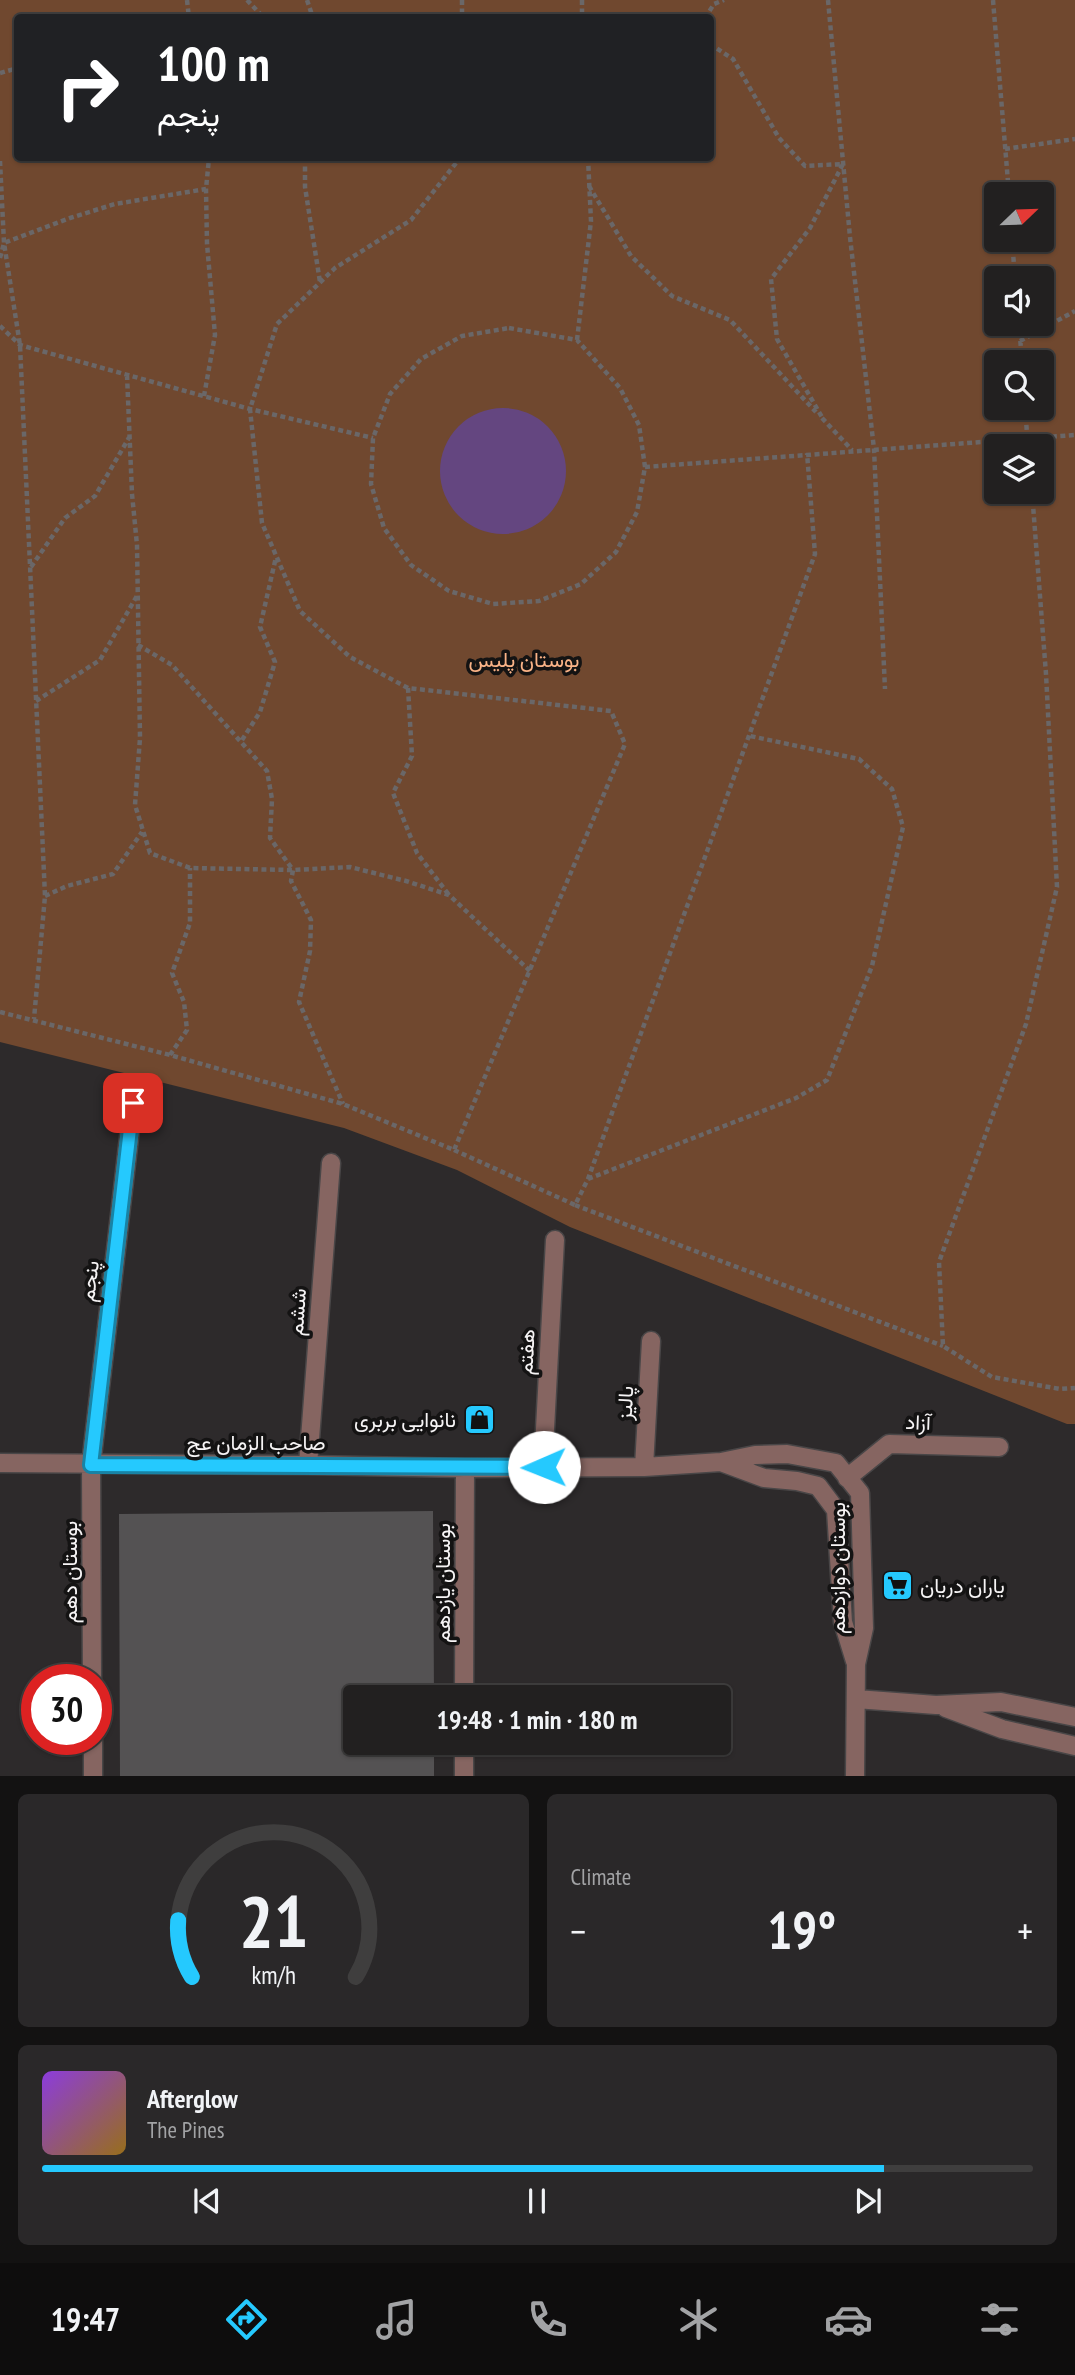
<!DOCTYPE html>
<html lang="en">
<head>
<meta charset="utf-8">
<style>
	body { margin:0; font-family:"PT Sans Narrow",Vazirmatn,sans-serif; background:#2a2829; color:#f1f3f6; height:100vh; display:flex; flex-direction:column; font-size:26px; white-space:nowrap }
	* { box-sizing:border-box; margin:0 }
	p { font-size:23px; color:#a2a3a5 }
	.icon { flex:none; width:38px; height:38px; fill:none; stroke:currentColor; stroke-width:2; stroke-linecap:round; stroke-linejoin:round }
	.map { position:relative; height:1776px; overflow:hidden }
	.panel { display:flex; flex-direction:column; gap:18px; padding:18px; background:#131212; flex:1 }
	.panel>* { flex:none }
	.banner { position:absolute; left:14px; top:14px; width:700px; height:147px; border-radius:7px; box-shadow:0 2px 5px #0004,0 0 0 2px #3f3e3e; background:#202124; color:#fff; overflow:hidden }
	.needle { width:46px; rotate:67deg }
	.controls { position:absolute; left:984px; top:182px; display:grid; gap:14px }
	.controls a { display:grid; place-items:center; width:70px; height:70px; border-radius:7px; background:#222020; box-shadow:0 2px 5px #0004,0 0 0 2px #3f3e3e; font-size:35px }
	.speed { position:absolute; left:21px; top:1664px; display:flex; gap:14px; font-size:35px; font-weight:700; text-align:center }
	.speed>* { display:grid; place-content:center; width:91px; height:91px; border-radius:50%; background:#222020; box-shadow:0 2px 5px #0004,0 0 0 2px #3f3e3e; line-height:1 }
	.speed .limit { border:10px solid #d22; background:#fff; color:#111 }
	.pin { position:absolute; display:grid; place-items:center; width:60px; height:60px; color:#fff; margin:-30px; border-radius:14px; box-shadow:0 4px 10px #0006 }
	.me { position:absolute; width:77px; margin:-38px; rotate:269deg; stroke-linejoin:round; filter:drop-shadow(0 0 5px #0008) }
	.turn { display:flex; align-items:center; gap:24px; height:147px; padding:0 28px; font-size:32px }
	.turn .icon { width:91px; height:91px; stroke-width:2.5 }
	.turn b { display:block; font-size:49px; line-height:60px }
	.big { font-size:52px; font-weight:800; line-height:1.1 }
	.panel .widget { flex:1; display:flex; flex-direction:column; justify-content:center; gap:10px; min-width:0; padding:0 24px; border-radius:10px; background:#2a2829 }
	.panel .dial { align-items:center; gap:0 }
	.dial svg { height:182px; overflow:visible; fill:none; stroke:#3f3e3e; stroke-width:7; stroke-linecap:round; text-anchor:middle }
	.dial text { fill:#f1f3f6; stroke:none }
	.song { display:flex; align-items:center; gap:21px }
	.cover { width:84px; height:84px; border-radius:10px; background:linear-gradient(135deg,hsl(270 70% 55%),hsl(40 70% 35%)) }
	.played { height:7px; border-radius:4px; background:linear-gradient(90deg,#25c9fe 85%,#3f3e3e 85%) }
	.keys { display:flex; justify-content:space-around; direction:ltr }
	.heat { display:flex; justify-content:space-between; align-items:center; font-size:38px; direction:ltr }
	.panel .tiles { flex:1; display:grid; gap:18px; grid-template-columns:1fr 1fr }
	.widget:last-child { grid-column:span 2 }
	.trip { position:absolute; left:343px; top:1685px; width:388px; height:70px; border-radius:7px; background:#222020; box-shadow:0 2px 5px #0004,0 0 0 2px #3f3e3e; font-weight:800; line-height:70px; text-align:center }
	.tabs { display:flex; height:112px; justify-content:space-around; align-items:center; background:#0e0d0d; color:#a2a3a5 }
	.tabs .icon { width:49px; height:49px }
	.tabs .on { color:#25c9fe }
	.tabs b { font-size:32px; color:#f1f3f6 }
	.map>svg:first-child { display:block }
</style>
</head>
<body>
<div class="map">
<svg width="1075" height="1777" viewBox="0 0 1075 1777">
	<rect width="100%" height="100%" fill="#2d2a2b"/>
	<path fill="#70482f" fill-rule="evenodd" d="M0,0h1075v1424h-8l-497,-197 -113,-57 -113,-42 -344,-86zM18,18h692v140h-692zM996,194h45v46h-45zM996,278h45v46h-45zM996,362h45v46h-45zM996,446h45v46h-45z"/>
	<path fill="#644680" d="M440 471a63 63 0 1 1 126 0a63 63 0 1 1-126 0Z"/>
	<path fill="#545253" d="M433,1511l1,187h-79v45h79v34h-314l-1,-263z"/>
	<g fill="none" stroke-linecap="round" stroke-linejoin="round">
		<defs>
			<path id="street" d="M721,1462l43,16 33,3 21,5 18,24 7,112 12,39
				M0,1463l308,2 157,3 179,-1 77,-5 34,-7 32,-1 49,9 24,30 4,135 -8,36 -1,113
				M308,1465l23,-302
				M543,1467l12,-227
				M644,1467l7,-126
				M847,1478l42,-34 110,3
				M92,1680l-1,-215 42,-362
				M464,1698l1,-230
				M856,1699l80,6 65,-3 74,15
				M946,1708l56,21 73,17
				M93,1740v37
				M464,1777v-34"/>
		</defs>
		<use href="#street" stroke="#494647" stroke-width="21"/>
		<path stroke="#6a6768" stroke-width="4.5" stroke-dasharray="5 3.5" stroke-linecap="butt" d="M187,0l2,18
			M247,0l17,18
			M307,0l6,18
			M462,0v18
			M582,0v18
			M828,0l22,237 24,212 11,240
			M993,0l16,194
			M705,18l9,-14 10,-4
			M710,44l23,15 46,79 26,28 38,-2 -33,64 -39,51 6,60 46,80
			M0,73l18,-5
			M1005,149l70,-10
			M305,158v29l15,95
			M0,161l4,82 16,102 25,551 -11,123
			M589,186l42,70 41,40 58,24 86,92
			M1012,240l3,38
			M0,258l4,-15 66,-25 45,-14 91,-15
			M1019,324l3,38
			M0,326l20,19 230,64 123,29
			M509,328l68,12 43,48 19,37 6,42 -8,45 -21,40 -35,32 -42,17 -46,3 -44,-13 -38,-26 -27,-37 -13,-44 2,-46 17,-44 31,-35 41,-23z
			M577,340l14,-119 -3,-63
			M1020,341l55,-30
			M127,375l5,119 5,51 3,193 -5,67 15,48 40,15 103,2 57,-3 56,14 43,14 81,76
			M204,396l11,-61 -8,-91 -1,-55 3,-31
			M1025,408l3,38
			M822,418l30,32
			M645,467l430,-32
			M1032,492l14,182 11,213 -31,137 -87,238 4,84 49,31 68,12 15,-1
			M31,567l34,-49 30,-22 35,-60
			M138,645l34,20 95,106 5,28 -2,39 23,32 -2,11 20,39 -1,31 -11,51 44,102
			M408,688l4,68 -19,37 24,60 32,42
			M36,701l64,-41 38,-66
			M242,740l18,-28 15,-50 -15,-35 16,-70
			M45,896l22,-10 46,-12 29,-42
			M0,1012l170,43 173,49 111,46 171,-406 -14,-33 -203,-23 -58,-31 -50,-46 -38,-88 -12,-114 27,-85 58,-56 76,-48 49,-62
			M170,1055l17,-25 -3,-28 -12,-29 18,-50v-55
			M454,1150l121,55 13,-26 227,-625 -8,-101
			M588,1179l208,-81 31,-18 45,-114 31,-139 -11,-38 -33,-30 -109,-23
			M575,1205l368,141"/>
		<use href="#street" stroke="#866561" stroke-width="18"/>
	</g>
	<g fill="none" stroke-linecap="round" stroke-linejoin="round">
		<defs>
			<path id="route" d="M133,1103l-42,362 453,2"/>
		</defs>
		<use href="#route" stroke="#1883a5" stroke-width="18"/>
		<use href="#route" stroke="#25c9fe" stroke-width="12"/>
	</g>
	<defs>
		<symbol id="shop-square" viewBox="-11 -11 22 22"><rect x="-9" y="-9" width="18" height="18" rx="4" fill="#25c9fe" stroke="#141313"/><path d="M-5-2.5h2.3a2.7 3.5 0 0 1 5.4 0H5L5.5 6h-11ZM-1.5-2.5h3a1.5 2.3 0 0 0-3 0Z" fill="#111"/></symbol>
		<symbol id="supermarket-square" viewBox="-11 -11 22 22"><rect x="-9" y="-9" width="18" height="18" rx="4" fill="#25c9fe" stroke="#141313"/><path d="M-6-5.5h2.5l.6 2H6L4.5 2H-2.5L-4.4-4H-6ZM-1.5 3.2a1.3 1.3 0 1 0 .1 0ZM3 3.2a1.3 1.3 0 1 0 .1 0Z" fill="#111"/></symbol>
	</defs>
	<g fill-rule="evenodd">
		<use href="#shop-square" x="462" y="1402" width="35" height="35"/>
		<use href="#supermarket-square" x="880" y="1568" width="35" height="35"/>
	</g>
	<g text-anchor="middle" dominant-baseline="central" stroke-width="7" stroke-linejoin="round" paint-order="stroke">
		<g font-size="21" fill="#fab387" stroke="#141313">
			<text x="524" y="659">بوستان پلیس</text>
		</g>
		<g font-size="21" fill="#f6f4f5" stroke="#141313">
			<text transform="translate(89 1281) rotate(-83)">پنجم</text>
			<text transform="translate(297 1312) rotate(-86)">ششم</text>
			<text transform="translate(526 1352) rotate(-87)">هفتم</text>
			<text transform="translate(625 1403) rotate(-87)">پالیز</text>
			<text transform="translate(918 1422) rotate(2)">آزاد</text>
			<text x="256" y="1442">صاحب الزمان عج</text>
			<text transform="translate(837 1568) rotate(-90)">بوستان دوازدهم</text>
			<text transform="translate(69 1572) rotate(-90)">بوستان دهم</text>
			<text transform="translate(442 1583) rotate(-90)">بوستان یازدهم</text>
		</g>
		<g font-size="21" fill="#f6f4f5" stroke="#141313" text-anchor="end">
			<text x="456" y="1419">نانوایی بربری</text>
			<text x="920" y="1585" text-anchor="start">یاران دریان</text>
		</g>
	</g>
</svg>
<div class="controls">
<a><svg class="needle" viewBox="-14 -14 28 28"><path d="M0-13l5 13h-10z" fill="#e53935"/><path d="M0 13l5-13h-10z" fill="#a2a3a5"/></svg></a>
<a><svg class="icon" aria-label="sound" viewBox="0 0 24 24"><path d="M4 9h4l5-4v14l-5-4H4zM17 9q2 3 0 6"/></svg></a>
<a><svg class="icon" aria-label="search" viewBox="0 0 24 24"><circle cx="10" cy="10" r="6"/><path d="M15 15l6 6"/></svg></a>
<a><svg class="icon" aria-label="layers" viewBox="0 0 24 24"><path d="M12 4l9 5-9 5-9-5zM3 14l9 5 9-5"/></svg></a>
</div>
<div class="speed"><div class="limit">30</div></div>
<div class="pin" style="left:133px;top:1103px;background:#d93025"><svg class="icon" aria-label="arrive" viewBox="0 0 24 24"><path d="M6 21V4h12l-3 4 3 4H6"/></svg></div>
<svg class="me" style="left:544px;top:1467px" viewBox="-20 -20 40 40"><circle r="19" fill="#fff"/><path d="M0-13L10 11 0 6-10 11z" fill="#25c9fe"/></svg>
<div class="trip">19:48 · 1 min · 180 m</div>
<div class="banner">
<div class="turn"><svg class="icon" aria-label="right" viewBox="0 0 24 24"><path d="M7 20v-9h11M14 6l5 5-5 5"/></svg><div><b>100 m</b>پنجم</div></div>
</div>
</div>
<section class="panel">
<div class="tiles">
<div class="widget dial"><svg viewBox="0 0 100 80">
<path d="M14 69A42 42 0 1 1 86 69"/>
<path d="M14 69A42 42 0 0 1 8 44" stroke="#25c9fe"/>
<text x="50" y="56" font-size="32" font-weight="700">21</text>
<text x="50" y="72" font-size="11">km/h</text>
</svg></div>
<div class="widget"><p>Climate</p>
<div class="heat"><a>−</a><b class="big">19°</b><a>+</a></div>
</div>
<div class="widget">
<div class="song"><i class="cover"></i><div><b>Afterglow</b><p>The Pines</p></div></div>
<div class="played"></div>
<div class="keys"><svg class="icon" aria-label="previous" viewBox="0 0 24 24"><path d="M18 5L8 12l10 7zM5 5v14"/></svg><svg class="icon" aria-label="pause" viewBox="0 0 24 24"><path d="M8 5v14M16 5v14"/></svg><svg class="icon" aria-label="next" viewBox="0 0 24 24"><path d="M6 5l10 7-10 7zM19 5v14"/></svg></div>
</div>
</div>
</section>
<nav class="tabs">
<b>19:47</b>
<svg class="icon on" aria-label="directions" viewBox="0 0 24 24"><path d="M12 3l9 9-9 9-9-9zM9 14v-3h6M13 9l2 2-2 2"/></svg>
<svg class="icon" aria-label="music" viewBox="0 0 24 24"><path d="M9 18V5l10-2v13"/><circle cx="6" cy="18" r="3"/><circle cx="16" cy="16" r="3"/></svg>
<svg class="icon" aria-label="phone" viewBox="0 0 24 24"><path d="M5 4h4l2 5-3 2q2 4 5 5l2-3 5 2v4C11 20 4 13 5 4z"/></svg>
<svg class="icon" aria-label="climate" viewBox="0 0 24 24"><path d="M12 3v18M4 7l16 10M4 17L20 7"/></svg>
<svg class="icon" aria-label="car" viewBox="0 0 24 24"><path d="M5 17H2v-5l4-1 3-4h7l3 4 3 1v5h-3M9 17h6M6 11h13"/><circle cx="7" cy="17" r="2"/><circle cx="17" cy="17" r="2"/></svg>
<svg class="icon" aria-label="filters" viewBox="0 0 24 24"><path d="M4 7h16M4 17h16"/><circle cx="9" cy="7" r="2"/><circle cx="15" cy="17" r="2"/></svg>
</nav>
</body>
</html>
